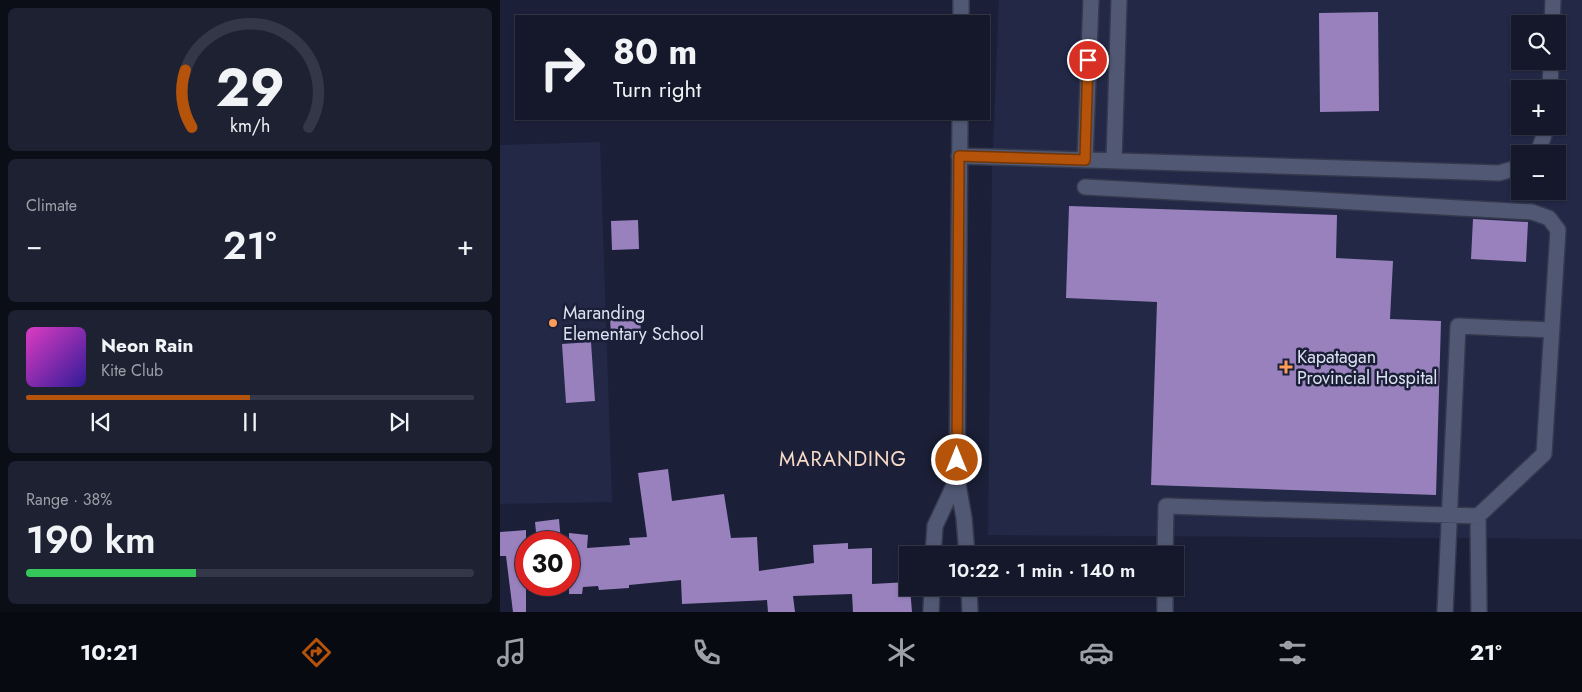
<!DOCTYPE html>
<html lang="en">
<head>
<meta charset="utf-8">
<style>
	body { margin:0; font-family:Jost,sans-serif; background:#1d2132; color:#f1f3f6; height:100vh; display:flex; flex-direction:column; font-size:19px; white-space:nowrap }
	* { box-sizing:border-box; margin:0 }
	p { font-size:16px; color:#9da0a8 }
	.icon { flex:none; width:28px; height:28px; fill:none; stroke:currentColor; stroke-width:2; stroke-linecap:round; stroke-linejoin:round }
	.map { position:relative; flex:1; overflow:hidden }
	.details { display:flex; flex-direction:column; gap:8px; padding:8px; background:#0b0d17; width:500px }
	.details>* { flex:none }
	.guide { position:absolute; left:15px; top:15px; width:475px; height:105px; border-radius:0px; box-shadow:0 1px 4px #0004,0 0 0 1px #333747; background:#14182a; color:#f1f3f6; overflow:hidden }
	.buttons { position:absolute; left:1011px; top:15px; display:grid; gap:10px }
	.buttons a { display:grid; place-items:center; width:55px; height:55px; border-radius:0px; background:#14182a; box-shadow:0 1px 4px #0004,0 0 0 1px #333747; font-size:25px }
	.speed { position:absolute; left:15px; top:531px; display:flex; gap:10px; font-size:25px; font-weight:700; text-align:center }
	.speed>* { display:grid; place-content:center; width:65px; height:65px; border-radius:50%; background:#14182a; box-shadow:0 1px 4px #0004,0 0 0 1px #333747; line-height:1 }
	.speed .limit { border:8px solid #d22; background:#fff; color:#111 }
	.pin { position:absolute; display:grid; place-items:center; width:42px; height:42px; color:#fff; margin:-21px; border:2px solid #fff; border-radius:50%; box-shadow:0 1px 5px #0007 }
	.me { position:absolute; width:55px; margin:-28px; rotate:0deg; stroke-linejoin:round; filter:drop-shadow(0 0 4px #0008) }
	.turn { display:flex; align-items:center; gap:18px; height:105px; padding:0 15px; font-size:22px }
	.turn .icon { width:65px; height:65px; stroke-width:2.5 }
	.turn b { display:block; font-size:35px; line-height:42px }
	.big { font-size:38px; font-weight:600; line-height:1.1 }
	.details .tile { flex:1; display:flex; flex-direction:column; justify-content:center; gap:8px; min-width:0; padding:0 18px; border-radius:8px; background:#1d2132 }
	.details .dial { align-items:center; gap:0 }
	.dial svg { height:130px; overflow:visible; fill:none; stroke:#333747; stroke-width:7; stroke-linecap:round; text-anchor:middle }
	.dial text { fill:#f1f3f6; stroke:none }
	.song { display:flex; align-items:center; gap:15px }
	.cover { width:60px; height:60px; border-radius:8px; background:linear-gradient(135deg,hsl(310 70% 55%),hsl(250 70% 35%)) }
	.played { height:5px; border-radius:2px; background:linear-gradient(90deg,#b45309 50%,#333747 50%) }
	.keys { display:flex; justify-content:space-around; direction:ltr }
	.heat { display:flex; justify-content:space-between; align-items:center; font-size:28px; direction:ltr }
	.charge { height:8px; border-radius:4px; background:linear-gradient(90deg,#34c759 38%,#333747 0) }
	.trip { position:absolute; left:399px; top:546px; width:285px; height:50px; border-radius:0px; background:#14182a; box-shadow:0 1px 4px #0004,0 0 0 1px #333747; font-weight:600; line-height:50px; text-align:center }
	.dock { display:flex; height:80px; justify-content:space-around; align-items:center; background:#080a11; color:#9da0a8 }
	.dock .icon { width:35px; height:35px }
	.dock .on { color:#b45309 }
	.dock b { font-size:22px; color:#f1f3f6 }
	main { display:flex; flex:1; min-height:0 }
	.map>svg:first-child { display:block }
</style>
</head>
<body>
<main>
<section class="details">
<div class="tile dial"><svg viewBox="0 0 100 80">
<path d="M14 69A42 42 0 1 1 86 69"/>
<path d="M14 69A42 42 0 0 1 10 34" stroke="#b45309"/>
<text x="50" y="56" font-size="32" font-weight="700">29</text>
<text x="50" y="72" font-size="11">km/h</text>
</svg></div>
<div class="tile"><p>Climate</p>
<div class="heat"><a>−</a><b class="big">21°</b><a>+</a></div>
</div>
<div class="tile">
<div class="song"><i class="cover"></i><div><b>Neon Rain</b><p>Kite Club</p></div></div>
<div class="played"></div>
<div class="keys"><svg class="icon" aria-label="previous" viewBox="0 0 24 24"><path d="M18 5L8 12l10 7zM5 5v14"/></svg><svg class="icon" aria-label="pause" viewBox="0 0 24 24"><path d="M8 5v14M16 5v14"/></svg><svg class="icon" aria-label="next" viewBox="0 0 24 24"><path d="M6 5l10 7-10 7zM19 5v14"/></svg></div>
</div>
<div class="tile"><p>Range · 38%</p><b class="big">190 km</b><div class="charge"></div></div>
</section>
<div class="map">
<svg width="1082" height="612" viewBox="0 0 1082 612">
	<rect width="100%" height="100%" fill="#1b2038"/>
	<path fill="#222846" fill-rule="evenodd" d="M499,0h583v539l-594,-4 4,-363zM1020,24h38v37h-38zM1020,89h38v37h-38zM1020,154h38v37h-38z
		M100,142l12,360 -112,2v-359z"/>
	<path fill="#9981be" d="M878,12l1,99 -59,1 -1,-99z
		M569,206l268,9 -1,43 57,3 -3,58 51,2 -5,174 -285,-10 6,-183 -91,-4z
		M973,219l55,3 -2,40 -55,-3z
		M138,220l1,29 -27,1 -1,-29z
		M140,314l1,21 -30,2 -1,-21z
		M91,342l4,59 -29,2 -4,-59z
		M168,469l4,32 52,-7 7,44 26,-1 2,34 55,-8 -1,-18 35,-2v6l24,-1v36l36,-2v6h2l2,24h-59l-1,-18 -59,2 2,16h-27l-1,-12 -85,4 -1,-24 -52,5v3l-30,2 -1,-4 -15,1 -1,7h-13v-61l19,2 -1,13 43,-3 -1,-7 18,-1 -9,-64z
		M59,519l2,23h-24l-2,-20z
		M26,530v82h-13l-7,-56h-6v-24z"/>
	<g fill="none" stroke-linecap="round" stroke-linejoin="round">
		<defs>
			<path id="minor" d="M461,16v-16
				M1052,24l1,-24
				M1050,89l1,-28
				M460,119l-3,360 7,39 3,37
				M1036,154l3,-4 8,-24
				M459,156l540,17 21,-6
				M585,160l6,-160
				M614,160l5,-160
				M585,187l447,25 17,6 9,12 -14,224 -66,62 -312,-10 -1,49
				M978,516l1,96
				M433,555l2,-29 22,-47
				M469,588l1,24
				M431,612l1,-24
				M665,612v-24
				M945,612l13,-286 94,4"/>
		</defs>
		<use href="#minor" stroke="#35394d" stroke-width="18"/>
		<use href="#minor" stroke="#515873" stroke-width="15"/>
	</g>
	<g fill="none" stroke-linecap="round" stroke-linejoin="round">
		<defs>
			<path id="route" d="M457,460l2,-304 126,4 3,-100"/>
		</defs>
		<use href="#route" stroke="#753606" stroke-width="12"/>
		<use href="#route" stroke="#b45309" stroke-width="9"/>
	</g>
	<g fill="#fd9c56" stroke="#1b2038" stroke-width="2">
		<circle cx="53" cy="323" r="5"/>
		<path d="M783.5 359.5h5v5h5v5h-5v5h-5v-5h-5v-5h5z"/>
	</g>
	<g text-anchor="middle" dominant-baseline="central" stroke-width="5" stroke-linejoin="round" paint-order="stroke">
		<g font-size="18" fill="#dde2f2" stroke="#1b2038" text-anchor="start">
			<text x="63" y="313">Maranding<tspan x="63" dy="21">Elementary School</tspan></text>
			<text x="797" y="357">Kapatagan<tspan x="797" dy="21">Provincial Hospital</tspan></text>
		</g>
		<g font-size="20" letter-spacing="1" fill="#f8dcc9" stroke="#1b2038">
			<text x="343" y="459">MARANDING</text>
		</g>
	</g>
</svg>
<div class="buttons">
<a><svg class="icon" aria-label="search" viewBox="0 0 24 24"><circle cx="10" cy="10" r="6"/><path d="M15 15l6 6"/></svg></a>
<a>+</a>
<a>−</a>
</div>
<div class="speed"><div class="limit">30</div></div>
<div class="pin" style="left:588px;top:60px;background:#d93025"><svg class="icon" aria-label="arrive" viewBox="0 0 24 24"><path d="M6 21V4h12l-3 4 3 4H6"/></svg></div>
<svg class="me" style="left:457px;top:460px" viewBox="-20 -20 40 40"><circle r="17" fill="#b45309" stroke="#fff" stroke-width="3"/><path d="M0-11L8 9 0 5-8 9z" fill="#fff"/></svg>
<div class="trip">10:22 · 1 min · 140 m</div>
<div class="guide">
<div class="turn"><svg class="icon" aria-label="right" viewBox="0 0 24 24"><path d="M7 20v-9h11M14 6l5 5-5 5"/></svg><div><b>80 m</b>Turn right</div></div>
</div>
</div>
</main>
<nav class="dock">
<b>10:21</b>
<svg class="icon on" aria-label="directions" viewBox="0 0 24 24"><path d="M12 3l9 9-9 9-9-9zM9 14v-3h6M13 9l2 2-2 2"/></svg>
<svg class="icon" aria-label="music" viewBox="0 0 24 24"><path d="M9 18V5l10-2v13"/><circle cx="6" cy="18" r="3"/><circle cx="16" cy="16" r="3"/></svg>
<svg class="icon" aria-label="phone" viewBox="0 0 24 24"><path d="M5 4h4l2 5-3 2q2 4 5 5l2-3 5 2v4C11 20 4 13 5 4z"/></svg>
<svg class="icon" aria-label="climate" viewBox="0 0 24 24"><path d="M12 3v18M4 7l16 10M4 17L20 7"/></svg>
<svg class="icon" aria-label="car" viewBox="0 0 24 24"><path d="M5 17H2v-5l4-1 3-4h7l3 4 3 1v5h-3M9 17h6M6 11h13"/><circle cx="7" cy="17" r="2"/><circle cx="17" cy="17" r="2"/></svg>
<svg class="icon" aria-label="filters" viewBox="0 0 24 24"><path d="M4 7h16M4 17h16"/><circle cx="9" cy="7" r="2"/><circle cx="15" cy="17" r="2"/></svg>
<b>21°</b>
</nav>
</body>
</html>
